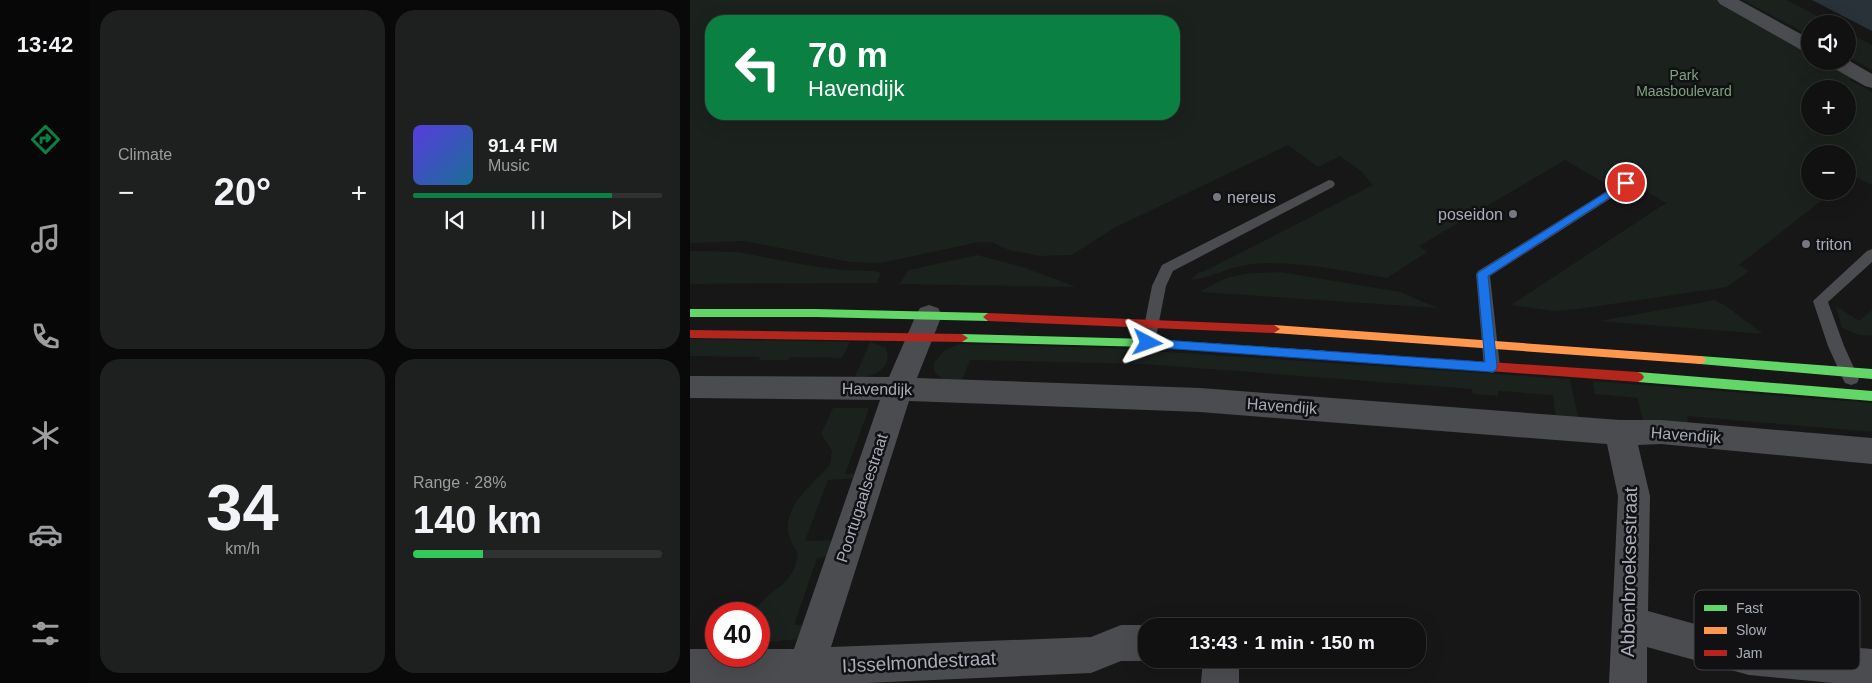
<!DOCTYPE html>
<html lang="en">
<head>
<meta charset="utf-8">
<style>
	body { margin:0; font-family:Arial,sans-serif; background:#1e1f1f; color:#f1f3f6; height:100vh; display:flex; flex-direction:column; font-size:19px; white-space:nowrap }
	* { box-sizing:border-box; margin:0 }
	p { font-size:16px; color:#9c9d9f }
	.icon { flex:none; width:28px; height:28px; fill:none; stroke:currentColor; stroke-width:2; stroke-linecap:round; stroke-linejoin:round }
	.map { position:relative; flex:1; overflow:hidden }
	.side { display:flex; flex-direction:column; gap:10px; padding:10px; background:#090909; width:600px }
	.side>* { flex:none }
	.hud { position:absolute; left:15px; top:15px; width:475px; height:105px; border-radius:20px; box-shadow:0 5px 20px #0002,0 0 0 1px #303131; background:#0b8043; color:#fff; overflow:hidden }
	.controls { position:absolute; left:1111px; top:15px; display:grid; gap:10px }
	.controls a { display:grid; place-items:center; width:55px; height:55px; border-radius:50%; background:#111; box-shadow:0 5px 20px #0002,0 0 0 1px #303131; font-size:25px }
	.speed { position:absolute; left:15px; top:602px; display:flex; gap:10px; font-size:25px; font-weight:700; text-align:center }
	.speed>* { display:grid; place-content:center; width:65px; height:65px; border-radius:50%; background:#111; box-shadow:0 5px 20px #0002,0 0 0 1px #303131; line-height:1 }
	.speed .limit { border:8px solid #d22; background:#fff; color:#111 }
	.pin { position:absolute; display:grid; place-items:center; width:42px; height:42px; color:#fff; margin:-21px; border:2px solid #fff; border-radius:50%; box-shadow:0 1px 5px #0007 }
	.me { position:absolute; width:55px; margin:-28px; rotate:94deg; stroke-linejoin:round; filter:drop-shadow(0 0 4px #0008) }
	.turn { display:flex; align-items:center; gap:18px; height:105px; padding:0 20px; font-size:22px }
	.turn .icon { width:65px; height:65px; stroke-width:2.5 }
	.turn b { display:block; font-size:35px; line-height:42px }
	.big { font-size:38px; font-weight:700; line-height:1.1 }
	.side .card { flex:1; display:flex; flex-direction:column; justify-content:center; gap:8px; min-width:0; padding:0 18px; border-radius:20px; background:#1e1f1f }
	.side .dial { align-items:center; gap:0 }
	.dial b { font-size:65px; line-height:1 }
	.song { display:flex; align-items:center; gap:15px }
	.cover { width:60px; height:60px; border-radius:8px; background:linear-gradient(135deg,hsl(250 70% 55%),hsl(200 70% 35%)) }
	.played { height:5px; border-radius:2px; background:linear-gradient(90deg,#0b8043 80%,#303131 80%) }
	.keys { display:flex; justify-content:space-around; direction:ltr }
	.heat { display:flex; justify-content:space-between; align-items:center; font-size:28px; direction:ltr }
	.charge { height:8px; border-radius:4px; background:linear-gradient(90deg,#34c759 28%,#303131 0) }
	.side .tiles { flex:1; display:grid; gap:10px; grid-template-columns:repeat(2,1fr) }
	.trip { position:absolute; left:448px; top:618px; width:288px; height:50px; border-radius:20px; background:#111; box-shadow:0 5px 20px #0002,0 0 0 1px #303131; font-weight:700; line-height:50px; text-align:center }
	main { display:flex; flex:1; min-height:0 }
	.menu { display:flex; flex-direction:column; width:90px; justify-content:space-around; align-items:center; background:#070707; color:#9c9d9f }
	.menu .icon { width:35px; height:35px }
	.menu .active { color:#0b8043 }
	.menu b { font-size:22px; color:#f1f3f6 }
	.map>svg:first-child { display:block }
</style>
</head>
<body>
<main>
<nav class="menu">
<b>13:42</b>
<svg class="icon active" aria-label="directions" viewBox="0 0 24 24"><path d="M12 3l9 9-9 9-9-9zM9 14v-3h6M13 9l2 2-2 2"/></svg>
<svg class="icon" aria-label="music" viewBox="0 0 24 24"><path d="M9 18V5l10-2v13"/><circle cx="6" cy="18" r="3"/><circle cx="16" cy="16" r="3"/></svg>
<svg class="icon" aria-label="phone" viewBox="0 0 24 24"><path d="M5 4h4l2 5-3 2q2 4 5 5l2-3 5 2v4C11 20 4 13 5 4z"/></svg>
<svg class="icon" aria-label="climate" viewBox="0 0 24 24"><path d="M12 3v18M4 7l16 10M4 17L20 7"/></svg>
<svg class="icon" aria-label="car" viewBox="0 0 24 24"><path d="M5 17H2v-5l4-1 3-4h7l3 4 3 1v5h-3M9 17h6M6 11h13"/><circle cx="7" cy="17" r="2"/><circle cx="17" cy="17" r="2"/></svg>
<svg class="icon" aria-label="filters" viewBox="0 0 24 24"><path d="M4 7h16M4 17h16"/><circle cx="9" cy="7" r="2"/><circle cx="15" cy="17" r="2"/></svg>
</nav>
<section class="side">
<div class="tiles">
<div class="card"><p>Climate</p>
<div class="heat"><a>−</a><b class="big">20°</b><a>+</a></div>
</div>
<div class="card">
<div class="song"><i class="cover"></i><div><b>91.4 FM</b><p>Music</p></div></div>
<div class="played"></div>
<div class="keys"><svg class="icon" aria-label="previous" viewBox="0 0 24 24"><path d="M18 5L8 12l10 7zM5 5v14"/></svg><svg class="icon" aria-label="pause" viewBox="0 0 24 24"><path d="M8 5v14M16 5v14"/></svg><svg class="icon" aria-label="next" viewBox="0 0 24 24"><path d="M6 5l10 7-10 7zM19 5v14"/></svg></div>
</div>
<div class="card dial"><b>34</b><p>km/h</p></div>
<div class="card"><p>Range · 28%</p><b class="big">140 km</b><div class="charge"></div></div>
</div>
</section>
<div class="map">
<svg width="1182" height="683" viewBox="0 0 1182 683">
	<rect width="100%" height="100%" fill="#171717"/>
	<path fill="#1b211c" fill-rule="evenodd" d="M0,0h1027l93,52v9h16l29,16 -5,3 22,12v93l-18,-9 -6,4v-26h-38v37h24l-95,74 10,6 -22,16 -148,22 -26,2 -42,-6 155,-102 -49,-30 -14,9 -38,-22 -146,86 8,6 -40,26c-45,-7 -95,-19 -141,-13 -19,3 -36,13 -55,15l8,-8h4l170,-87 -12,-14 -21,-15 -22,11 -30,-22 -174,83 -42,27 -32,1 -31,-6 -18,-8h-12l-98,21 -31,-1 -106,-21 -54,2zM21,21h463v93h-463zM1120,89h38v37h-38z
		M1053,0h44l45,24h-22v12z
		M1158,32l24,13v25l-24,-13z
		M0,251l48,1 62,12 40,6 34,1 7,2 -4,10 -187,1z
		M287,255l46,12 53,20 -177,-3 10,-14z
		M590,272l120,20 38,16 -238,-16c29,-19 46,-19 80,-20z
		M1025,300l11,6 37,28 -164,-13z
		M1146,306l23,15 13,-11v26l-13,-1 -17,-7z
		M0,339l160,3 -8,16 -52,-1 -2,3h-29l1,-3 -70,-1z
		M180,342l15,5c11,21 -14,31 -31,32z
		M270,344l150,4 460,31 8,39h-22l-3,-23 -55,-4v5l-25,-2 -1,-5 -329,-25 -173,-4 -8,20 -19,-1 -9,-7v-10l11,-12z
		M903,381l279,22v29l-185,-16 2,10 -46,-4 -5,-24 -43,-4z
		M143,408h36l-24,66h13l-1,4 -29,2 -23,61 31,-1 -6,17 -13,1 -23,67h14l-5,14 -36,3 -8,-4v-24h-6c14,-27 41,-25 45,-61 -28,-37 8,-62 32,-88l2,-14 -11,-17z"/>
	<path fill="#2a3239" d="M1122,0h60v31z"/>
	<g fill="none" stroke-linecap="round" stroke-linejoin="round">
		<path fill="#4b4c50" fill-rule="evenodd" d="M936,179l4,1 2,3 -2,3 -140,90 10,91 -3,4 -5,2 -5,-2 -3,-4 -8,-93 2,-3z
			M639,180l4,1 2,3 -2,3 -160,84 -7,15 -9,46 -2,4 -5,2 -5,-2 -2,-4 9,-46 10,-21z
			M1182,249v13l-44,40 16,44 15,33 -2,4 -6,2 -6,-2 -2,-4 -15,-33 -15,-45 54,-50z"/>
		<path fill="#4b4c50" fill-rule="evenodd" d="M1027,0h22l71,39v14l-7,-2 -83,-47z
			M1158,60l24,14v14l-7,-2 -37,-21 -2,-4z
			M239,305l9,3 4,7 -25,63 283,10 420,32h41l211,18v26l-211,-20 -23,1 12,51 -2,115 101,28 123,10v34h-39l-84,-8 -102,-28v36h-38l9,-187 -11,-52 -407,-32 -291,-11 -78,246 260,-10 30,-12h25l3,1h-3v33h6l-6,2h-25l-30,12 -225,10h-176v-34h26v7h43v-7h35l86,-249 -190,-2v-22l199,1 27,-62 4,-7z
			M513,659h36v24h-38z"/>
		<path fill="#63d668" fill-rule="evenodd" d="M0,309h125l173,4 5,4 -5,4 -173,-4h-125z
			M272,334l186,5 180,12 4,1 2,3 -2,3 -4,1 -180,-12 -186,-5 -6,-4z
			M1010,356l172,13v10l-172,-15 -4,-1 -2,-3 2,-3z
			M948,372l234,19v10l-234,-19 -4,-2 -2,-3 2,-3z"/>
		<path fill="#ff974d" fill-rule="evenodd" d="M584,325l426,31 4,1 2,3 -2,3 -4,1 -426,-31 -6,-4z"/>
		<path fill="#b3261e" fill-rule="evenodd" d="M298,313l286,12 6,4 -6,4 -286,-12 -5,-4z
			M0,330l272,4 6,4 -6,4 -272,-4z
			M638,351l310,21 4,2 2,3 -2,3 -4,2 -310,-23 -4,-1 -2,-3 2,-3z"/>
	</g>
	<path fill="#1a73e8" stroke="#114b97" d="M936,180l4,3 -1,2 -141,91 9,91 -1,3 -4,2 -344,-25 -6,-4 6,-4 337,23 -8,-88 2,-2z"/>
	<g fill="#757880" stroke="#111113" stroke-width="2">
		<circle cx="527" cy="197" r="5"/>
		<circle cx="823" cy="214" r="5"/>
		<circle cx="1116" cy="244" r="5"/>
	</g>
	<g text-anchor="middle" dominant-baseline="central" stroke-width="5" stroke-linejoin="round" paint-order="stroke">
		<g font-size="14" fill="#7fa381" stroke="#111113">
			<text x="994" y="75">Park<tspan x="994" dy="16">Maasboulevard</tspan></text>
		</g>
		<g font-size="16" fill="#a8adb8" stroke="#111113" text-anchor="start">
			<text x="537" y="197">nereus</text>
			<text x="813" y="214" text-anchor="end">poseidon</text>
			<text x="1126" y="244">triton</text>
		</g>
		<g font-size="16" fill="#a8adb8" stroke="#111113">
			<text transform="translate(187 389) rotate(1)">Havendijk</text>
			<text transform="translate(592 406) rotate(4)">Havendijk</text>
			<text transform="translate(996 435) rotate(4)">Havendijk</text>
			<text transform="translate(172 498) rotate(-72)">Poortugaalsestraat</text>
		</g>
		<g font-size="19" fill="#a8adb8" stroke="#111113">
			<text transform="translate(939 572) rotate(-89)">Abbenbroeksestraat</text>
			<text transform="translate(229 662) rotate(-3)">IJsselmondestraat</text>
		</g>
	</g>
	<rect x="1004" y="590" width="166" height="80" rx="8" fill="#111113" stroke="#3e4045" stroke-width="1"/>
	<rect x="1014" y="605" width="23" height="6" fill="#63d668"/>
	<rect x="1014" y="627" width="23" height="7" fill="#ff974d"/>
	<rect x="1014" y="650" width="23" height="6" fill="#b3261e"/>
	<g font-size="14" fill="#a8adb8">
		<text x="1046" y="613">Fast</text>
		<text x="1046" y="635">Slow</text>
		<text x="1046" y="658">Jam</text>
	</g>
</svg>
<div class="controls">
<a><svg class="icon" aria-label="sound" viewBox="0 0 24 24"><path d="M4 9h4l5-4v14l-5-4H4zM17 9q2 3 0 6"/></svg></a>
<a>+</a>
<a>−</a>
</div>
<div class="speed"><div class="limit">40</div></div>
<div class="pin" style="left:936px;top:183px;background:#d93025"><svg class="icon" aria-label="arrive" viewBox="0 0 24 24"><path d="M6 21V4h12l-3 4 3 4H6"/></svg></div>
<svg class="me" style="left:458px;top:343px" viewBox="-20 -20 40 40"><path d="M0-17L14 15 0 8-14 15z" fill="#1a73e8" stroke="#fff" stroke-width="4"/></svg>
<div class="trip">13:43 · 1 min · 150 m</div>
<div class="hud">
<div class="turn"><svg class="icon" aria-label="left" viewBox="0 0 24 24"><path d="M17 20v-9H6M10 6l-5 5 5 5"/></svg><div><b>70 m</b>Havendijk</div></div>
</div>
</div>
</main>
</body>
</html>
